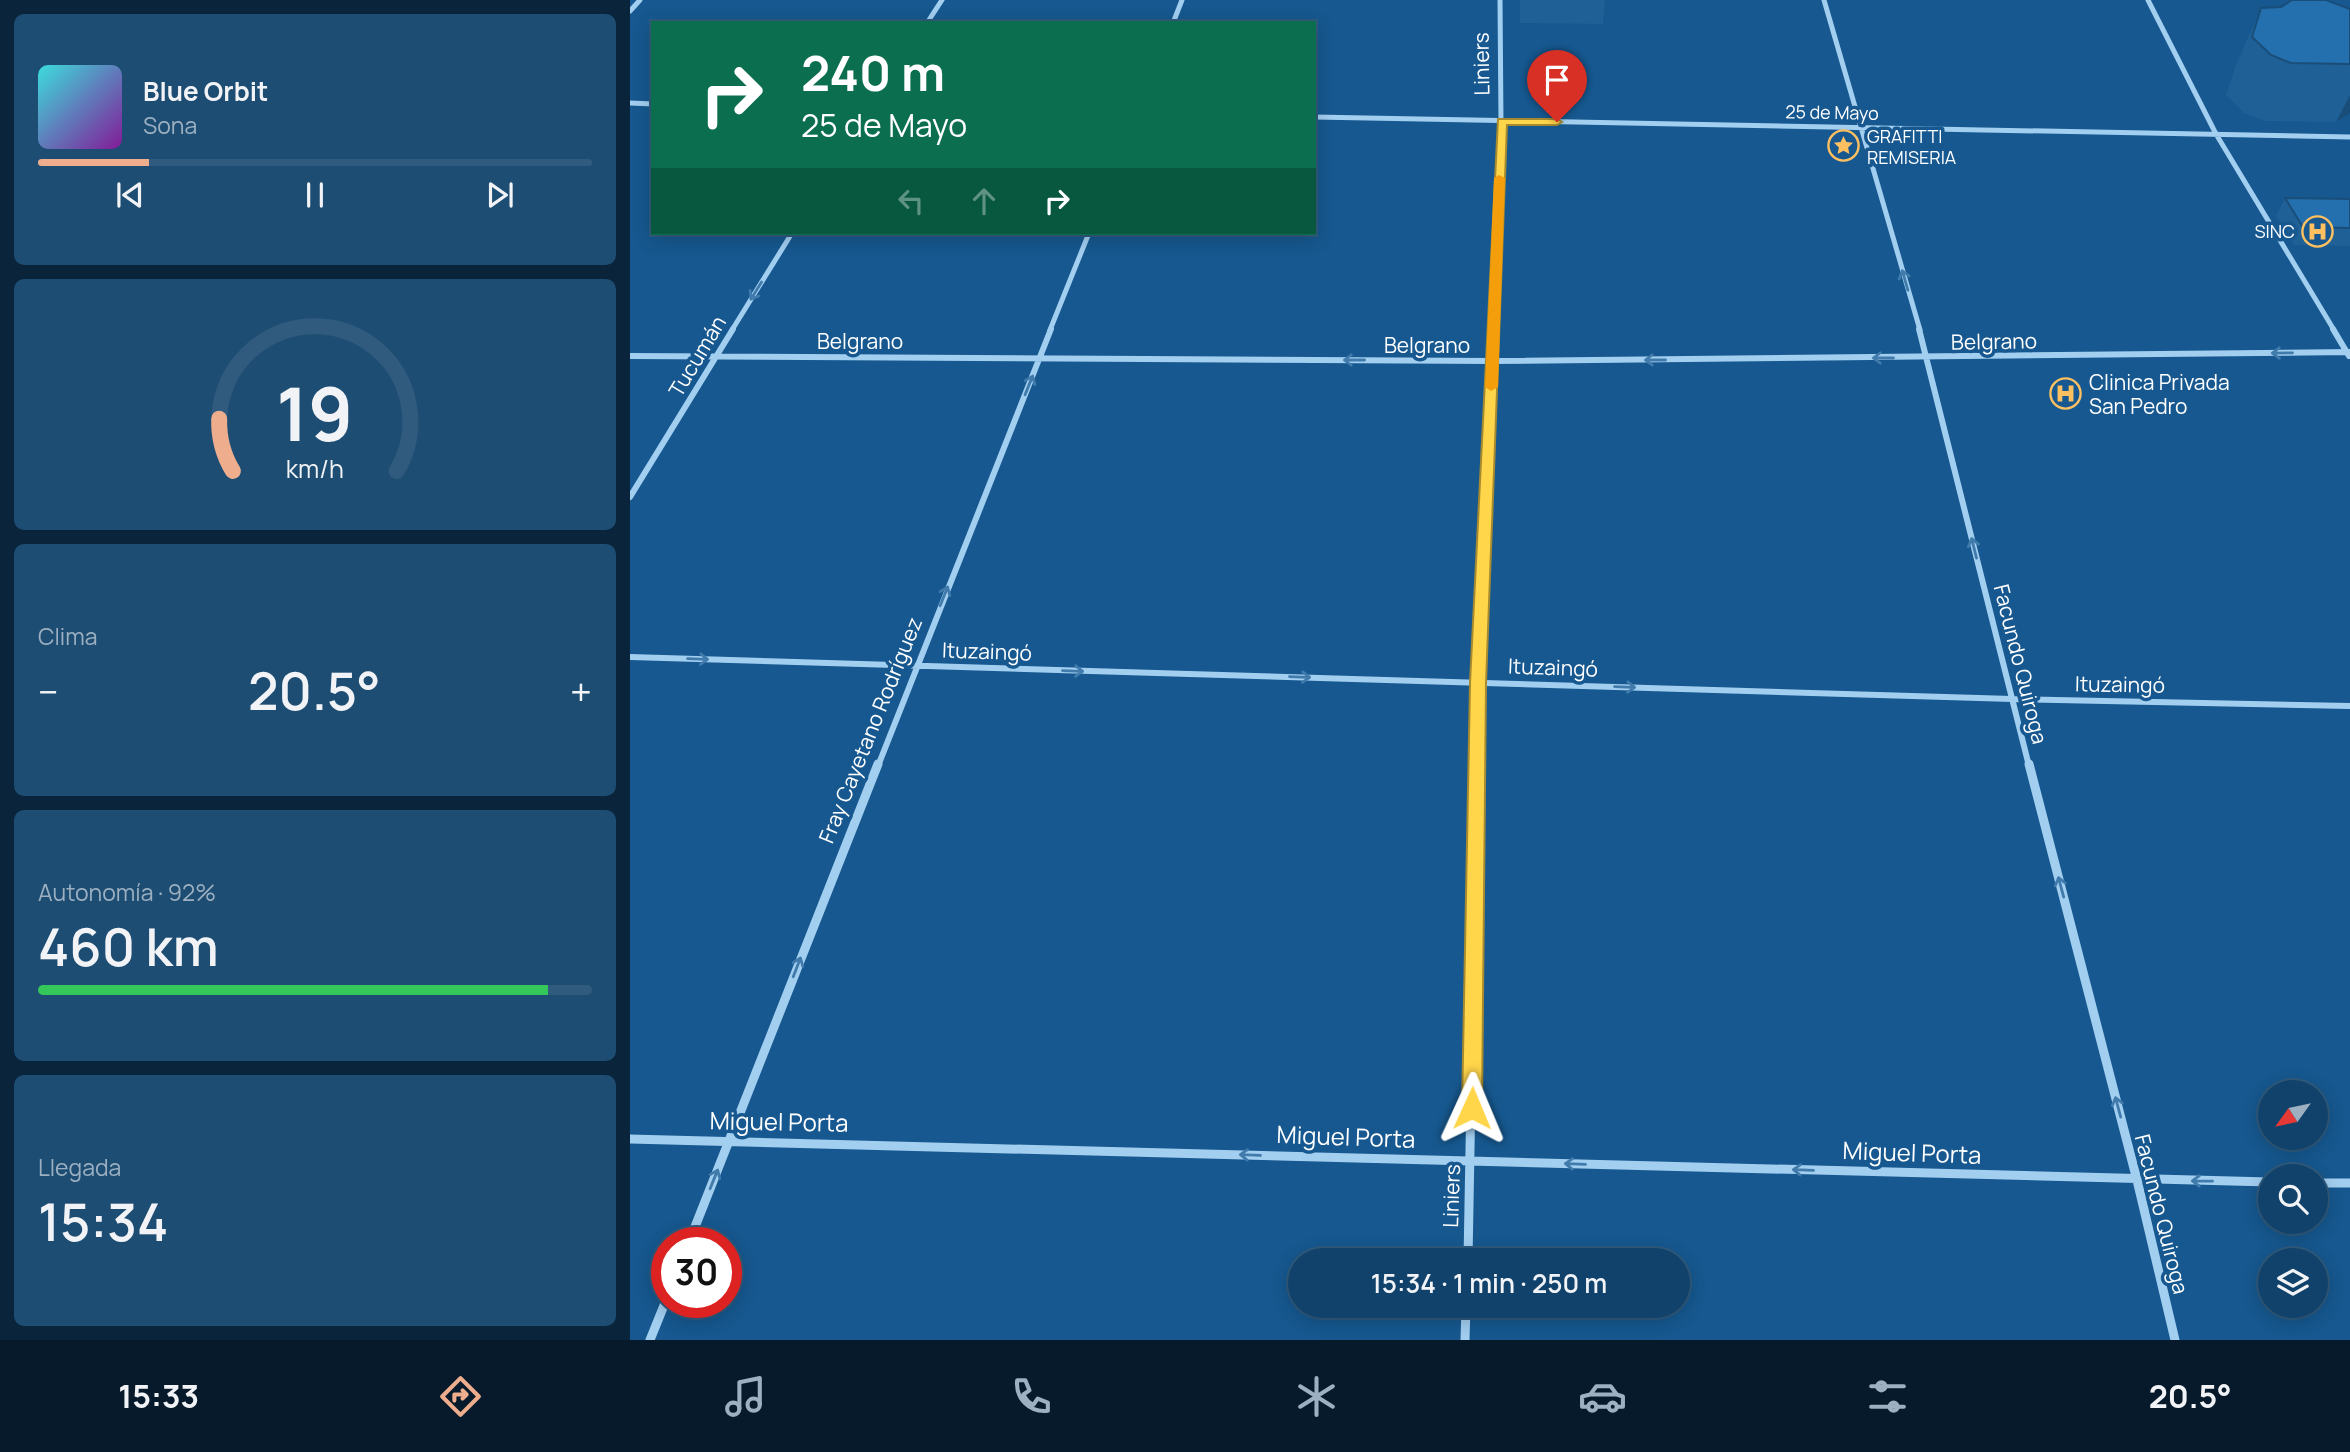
<!DOCTYPE html>
<html lang="es">
<head>
<meta charset="utf-8">
<style>
	body { margin:0; font-family:Manrope,sans-serif; background:#1e4d73; color:#f1f3f6; height:100vh; display:flex; flex-direction:column; font-size:26px; white-space:nowrap }
	* { box-sizing:border-box; margin:0 }
	p { font-size:23px; color:#9cb0c1 }
	.icon { flex:none; width:38px; height:38px; fill:none; stroke:currentColor; stroke-width:2; stroke-linecap:round; stroke-linejoin:round }
	.map { position:relative; flex:1; overflow:hidden }
	.sheet { display:flex; flex-direction:column; gap:14px; padding:14px; background:#09243b; width:630px }
	.sheet>* { flex:none }
	.hud { position:absolute; left:21px; top:21px; width:665px; height:214px; border-radius:0px; box-shadow:0 4px 18px #0003,0 0 0 2px #305b7e; background:#0b6e4f; color:#fff; overflow:hidden }
	.needle { width:46px; rotate:237deg }
	.controls { position:absolute; left:1628px; top:1080px; display:grid; gap:14px }
	.controls a { display:grid; place-items:center; width:70px; height:70px; border-radius:50%; background:#10426b; box-shadow:0 4px 18px #0003,0 0 0 2px #305b7e; font-size:35px }
	.speed { position:absolute; left:21px; top:1227px; display:flex; gap:14px; font-size:35px; font-weight:700; text-align:center }
	.speed>* { display:grid; place-content:center; width:91px; height:91px; border-radius:50%; background:#10426b; box-shadow:0 4px 18px #0003,0 0 0 2px #305b7e; line-height:1 }
	.speed .limit { border:10px solid #d22; background:#fff; color:#111 }
	.pin { position:absolute; display:grid; place-items:center; width:60px; height:60px; color:#fff; margin:-72px -30px; border-radius:50% 50% 50% 0; rotate:-45deg; box-shadow:0 0 7px #0007 }
	.pin .icon { rotate:45deg }
	.me { position:absolute; width:77px; margin:-38px; rotate:1deg; stroke-linejoin:round; filter:drop-shadow(0 0 5px #0008) }
	.turn { display:flex; align-items:center; gap:24px; height:147px; padding:0 35px; font-size:32px }
	.turn .icon { width:91px; height:91px; stroke-width:2.5 }
	.turn b { display:block; font-size:49px; line-height:60px }
	.lanes { display:flex; align-items:center; height:66px; padding:0 35px; background:#0003; justify-content:center; gap:35px; direction:ltr }
	.lanes .off { opacity:.35 }
	.big { font-size:52px; font-weight:600; line-height:1.1 }
	.sheet .widget { flex:1; display:flex; flex-direction:column; justify-content:center; gap:10px; min-width:0; padding:0 24px; border-radius:10px; background:#1e4d73 }
	.sheet .dial { align-items:center; gap:0 }
	.dial svg { height:182px; overflow:visible; fill:none; stroke:#305b7e; stroke-width:7; stroke-linecap:round; text-anchor:middle }
	.dial text { fill:#f1f3f6; stroke:none }
	.song { display:flex; align-items:center; gap:21px }
	.cover { width:84px; height:84px; border-radius:10px; background:linear-gradient(135deg,hsl(180 70% 55%),hsl(290 70% 35%)) }
	.played { height:7px; border-radius:4px; background:linear-gradient(90deg,#eead8d 20%,#305b7e 20%) }
	.keys { display:flex; justify-content:space-around; direction:ltr }
	.heat { display:flex; justify-content:space-between; align-items:center; font-size:38px; direction:ltr }
	.charge { height:10px; border-radius:5px; background:linear-gradient(90deg,#34c759 92%,#305b7e 0) }
	.trip { position:absolute; left:658px; top:1248px; width:402px; height:70px; border-radius:35px; background:#10426b; box-shadow:0 4px 18px #0003,0 0 0 2px #305b7e; font-weight:600; line-height:70px; text-align:center }
	.tab-bar { display:flex; height:112px; justify-content:space-around; align-items:center; background:#061a2b; color:#9cb0c1 }
	.tab-bar .icon { width:49px; height:49px }
	.tab-bar .on { color:#eead8d }
	.tab-bar b { font-size:32px; color:#f1f3f6 }
	main { display:flex; flex:1; min-height:0 }
	.map>svg:first-child { display:block }
</style>
</head>
<body>
<main>
<section class="sheet">
<div class="widget">
<div class="song"><i class="cover"></i><div><b>Blue Orbit</b><p>Sona</p></div></div>
<div class="played"></div>
<div class="keys"><svg class="icon" aria-label="previous" viewBox="0 0 24 24"><path d="M18 5L8 12l10 7zM5 5v14"/></svg><svg class="icon" aria-label="pause" viewBox="0 0 24 24"><path d="M8 5v14M16 5v14"/></svg><svg class="icon" aria-label="next" viewBox="0 0 24 24"><path d="M6 5l10 7-10 7zM19 5v14"/></svg></div>
</div>
<div class="widget dial"><svg viewBox="0 0 100 80">
<path d="M14 69A42 42 0 1 1 86 69"/>
<path d="M14 69A42 42 0 0 1 8 46" stroke="#eead8d"/>
<text x="50" y="56" font-size="32" font-weight="700">19</text>
<text x="50" y="72" font-size="11">km/h</text>
</svg></div>
<div class="widget"><p>Clima</p>
<div class="heat"><a>−</a><b class="big">20.5°</b><a>+</a></div>
</div>
<div class="widget"><p>Autonomía · 92%</p><b class="big">460 km</b><div class="charge"></div></div>
<div class="widget"><p>Llegada</p><b class="big">15:34</b></div>
</section>
<div class="map">
<svg width="1720" height="1340" viewBox="0 0 1720 1340">
	<rect width="100%" height="100%" fill="#16588f"/>
	<g fill="none" stroke-linecap="round" stroke-linejoin="round">
		<path stroke="#a2cef0" stroke-width="5" d="M1194,0l96,330
			M1518,0l68,134 118,196
			M0,11l10,-11
			M297,23l15,-23
			M543,23l9,-23
			M0,103l23,1
			M684,117l1036,20
			M102,330l60,-97
			M420,330l39,-97
			M862,330l9,-209 -1,-121"/>
		<path stroke="#a2cef0" stroke-width="6" d="M1289,329l110,437
			M1703,329l16,27
			M0,356l862,5 858,-9
			M0,497l103,-168
			M0,657l1382,42 338,7
			M248,766l173,-437
			M847,766l16,-437"/>
		<path stroke="#a2cef0" stroke-width="9" d="M1399,764l108,416 38,160
			M0,1139l1640,43
			M1685,1183h35
			M59,1242l189,-478
			M838,1260l9,-496
			M20,1340l17,-42
			M835,1340l1,-34"/>
	</g>
	<path fill="#1f6096" d="M890,0h85l-2,24 -83,-1z
		M1631,8l89,1v104l-14,9 -72,-1 -20,-8 -18,-18 10,-30z
		M1655,198l65,1v47l-56,-1 -18,-29z"/>
	<path fill="#194e7a" d="M1720,95v18l-14,9z"/>
	<path fill="#2470ae" stroke="#194e7a" stroke-width="2" d="M1662,0h34l24,9v55l-59,-1 -20,-8 -19,-18 9,-29 20,-1z
		M1655,198l65,1v29l-47,-1z"/>
	<defs><path id="oneway-shaft" d="M-6 0H5M1.5-3L5.5 0L1.5 3" fill="none" stroke-width="1.6" stroke-linecap="round" stroke-linejoin="round" transform="scale(1.75)"/></defs>
	<g stroke="#407bac">
		<use href="#oneway-shaft" transform="translate(1275 280) rotate(-106)"/>
		<use href="#oneway-shaft" transform="translate(126 291) rotate(122)"/>
		<use href="#oneway-shaft" transform="translate(1652 353) rotate(179)"/>
		<use href="#oneway-shaft" transform="translate(1253 358) rotate(180)"/>
		<use href="#oneway-shaft" transform="translate(724 360) rotate(-180)"/>
		<use href="#oneway-shaft" transform="translate(1025 360) rotate(180)"/>
		<use href="#oneway-shaft" transform="translate(399 385) rotate(-68)"/>
		<use href="#oneway-shaft" transform="translate(1344 548) rotate(-104)"/>
		<use href="#oneway-shaft" transform="translate(314 596) rotate(-68)"/>
		<use href="#oneway-shaft" transform="translate(68 659) rotate(2)"/>
		<use href="#oneway-shaft" transform="translate(443 671) rotate(2)"/>
		<use href="#oneway-shaft" transform="translate(670 677) rotate(2)"/>
		<use href="#oneway-shaft" transform="translate(995 687) rotate(2)"/>
		<use href="#oneway-shaft" transform="translate(1431 887) rotate(-105)"/>
		<use href="#oneway-shaft" transform="translate(167 967) rotate(-69)"/>
		<use href="#oneway-shaft" transform="translate(1488 1107) rotate(-105)"/>
		<use href="#oneway-shaft" transform="translate(620 1155) rotate(-178)"/>
		<use href="#oneway-shaft" transform="translate(945 1164) rotate(-178)"/>
		<use href="#oneway-shaft" transform="translate(1173 1170) rotate(-178)"/>
		<use href="#oneway-shaft" transform="translate(84 1179) rotate(-68)"/>
		<use href="#oneway-shaft" transform="translate(1572 1181) rotate(-179)"/>
	</g>
	<path fill="#ffd54a" stroke="#a68a30" stroke-width="2" d="M868,119h59l5,3 -5,3h-50l-21,558 -4,425 -2,7 -8,3 -7,-3 -3,-7 8,-425z"/>
	<path fill="#f59e0b" d="M869,175l6,3 -7,209 -7,4 -6,-4 9,-209z"/>
	<defs>
		<symbol id="sight-ring" viewBox="-11 -11 22 22"><circle r="9.5" fill="#16588f" stroke="#ffc061" stroke-width="1.5"/><path d="M0-6L1.8-2.2L6-1.7L2.9 1.2L3.7 5.4L0 3.3L-3.7 5.4L-2.9 1.2L-6-1.7L-1.8-2.2Z" fill="#ffc061"/></symbol>
		<symbol id="hospital-ring" viewBox="-11 -11 22 22"><circle r="9.5" fill="#16588f" stroke="#ffc061" stroke-width="1.5"/><path d="M-5-5h3v3.5h4V-5h3V5h-3V1.5h-4V5h-3Z" fill="#ffc061"/></symbol>
	</defs>
	<g fill-rule="evenodd">
		<use href="#sight-ring" x="1196" y="128" width="35" height="35"/>
		<use href="#hospital-ring" x="1670" y="214" width="35" height="35"/>
		<use href="#hospital-ring" x="1418" y="376" width="35" height="35"/>
	</g>
	<g text-anchor="middle" dominant-baseline="central" stroke-width="7" stroke-linejoin="round" paint-order="stroke">
		<g font-size="18" fill="#fff" stroke="#16588f">
			<text transform="translate(1202 112) rotate(1)">25 de Mayo</text>
		</g>
		<g font-size="18" fill="#fff" stroke="#16588f" text-anchor="start">
			<text x="1237" y="136">GRAFITTI<tspan x="1237" dy="21">REMISERIA</tspan></text>
			<text x="1665" y="231" text-anchor="end">SINC</text>
		</g>
		<g font-size="21" fill="#fff" stroke="#16588f">
			<text transform="translate(851 64) rotate(-91)">Liniers</text>
			<text x="230" y="341">Belgrano</text>
			<text transform="translate(1364 341) rotate(-1)">Belgrano</text>
			<text x="797" y="345">Belgrano</text>
			<text transform="translate(67 356) rotate(-59)">Tucumán</text>
			<text transform="translate(357 651) rotate(2)">Ituzaingó</text>
			<text transform="translate(1391 664) rotate(76)">Facundo Quiroga</text>
			<text transform="translate(923 667) rotate(2)">Ituzaingó</text>
			<text transform="translate(1490 684) rotate(1)">Ituzaingó</text>
			<text transform="translate(240 730) rotate(-68)">Fray Cayetano Rodríguez</text>
			<text transform="translate(821 1196) rotate(-88)">Liniers</text>
			<text transform="translate(1532 1214) rotate(76)">Facundo Quiroga</text>
		</g>
		<g font-size="21" fill="#fff" stroke="#16588f" text-anchor="start">
			<text x="1459" y="382">Clinica Privada<tspan x="1459" dy="24">San Pedro</tspan></text>
		</g>
		<g font-size="24" fill="#fff" stroke="#16588f">
			<text transform="translate(149 1121) rotate(1)">Miguel Porta</text>
			<text transform="translate(716 1136) rotate(2)">Miguel Porta</text>
			<text transform="translate(1282 1152) rotate(2)">Miguel Porta</text>
		</g>
	</g>
</svg>
<div class="controls">
<a><svg class="needle" viewBox="-14 -14 28 28"><path d="M0-13l5 13h-10z" fill="#e53935"/><path d="M0 13l5-13h-10z" fill="#9cb0c1"/></svg></a>
<a><svg class="icon" aria-label="search" viewBox="0 0 24 24"><circle cx="10" cy="10" r="6"/><path d="M15 15l6 6"/></svg></a>
<a><svg class="icon" aria-label="layers" viewBox="0 0 24 24"><path d="M12 4l9 5-9 5-9-5zM3 14l9 5 9-5"/></svg></a>
</div>
<div class="speed"><div class="limit">30</div></div>
<div class="pin" style="left:927px;top:122px;background:#d93025"><svg class="icon" aria-label="arrive" viewBox="0 0 24 24"><path d="M6 21V4h12l-3 4 3 4H6"/></svg></div>
<svg class="me" style="left:842px;top:1108px" viewBox="-20 -20 40 40"><path d="M0-17L14 15 0 8-14 15z" fill="#ffd54a" stroke="#fff" stroke-width="4"/></svg>
<div class="trip">15:34 · 1 min · 250 m</div>
<div class="hud">
<div class="turn"><svg class="icon" aria-label="right" viewBox="0 0 24 24"><path d="M7 20v-9h11M14 6l5 5-5 5"/></svg><div><b>240 m</b>25 de Mayo</div></div>
<div class="lanes"><svg class="icon off" aria-label="left" viewBox="0 0 24 24"><path d="M17 20v-9H6M10 6l-5 5 5 5"/></svg><svg class="icon off" aria-label="ahead" viewBox="0 0 24 24"><path d="M12 20V5M6 11l6-6 6 6"/></svg><svg class="icon" aria-label="right" viewBox="0 0 24 24"><path d="M7 20v-9h11M14 6l5 5-5 5"/></svg></div>
</div>
</div>
</main>
<nav class="tab-bar">
<b>15:33</b>
<svg class="icon on" aria-label="directions" viewBox="0 0 24 24"><path d="M12 3l9 9-9 9-9-9zM9 14v-3h6M13 9l2 2-2 2"/></svg>
<svg class="icon" aria-label="music" viewBox="0 0 24 24"><path d="M9 18V5l10-2v13"/><circle cx="6" cy="18" r="3"/><circle cx="16" cy="16" r="3"/></svg>
<svg class="icon" aria-label="phone" viewBox="0 0 24 24"><path d="M5 4h4l2 5-3 2q2 4 5 5l2-3 5 2v4C11 20 4 13 5 4z"/></svg>
<svg class="icon" aria-label="climate" viewBox="0 0 24 24"><path d="M12 3v18M4 7l16 10M4 17L20 7"/></svg>
<svg class="icon" aria-label="car" viewBox="0 0 24 24"><path d="M5 17H2v-5l4-1 3-4h7l3 4 3 1v5h-3M9 17h6M6 11h13"/><circle cx="7" cy="17" r="2"/><circle cx="17" cy="17" r="2"/></svg>
<svg class="icon" aria-label="filters" viewBox="0 0 24 24"><path d="M4 7h16M4 17h16"/><circle cx="9" cy="7" r="2"/><circle cx="15" cy="17" r="2"/></svg>
<b>20.5°</b>
</nav>
</body>
</html>
